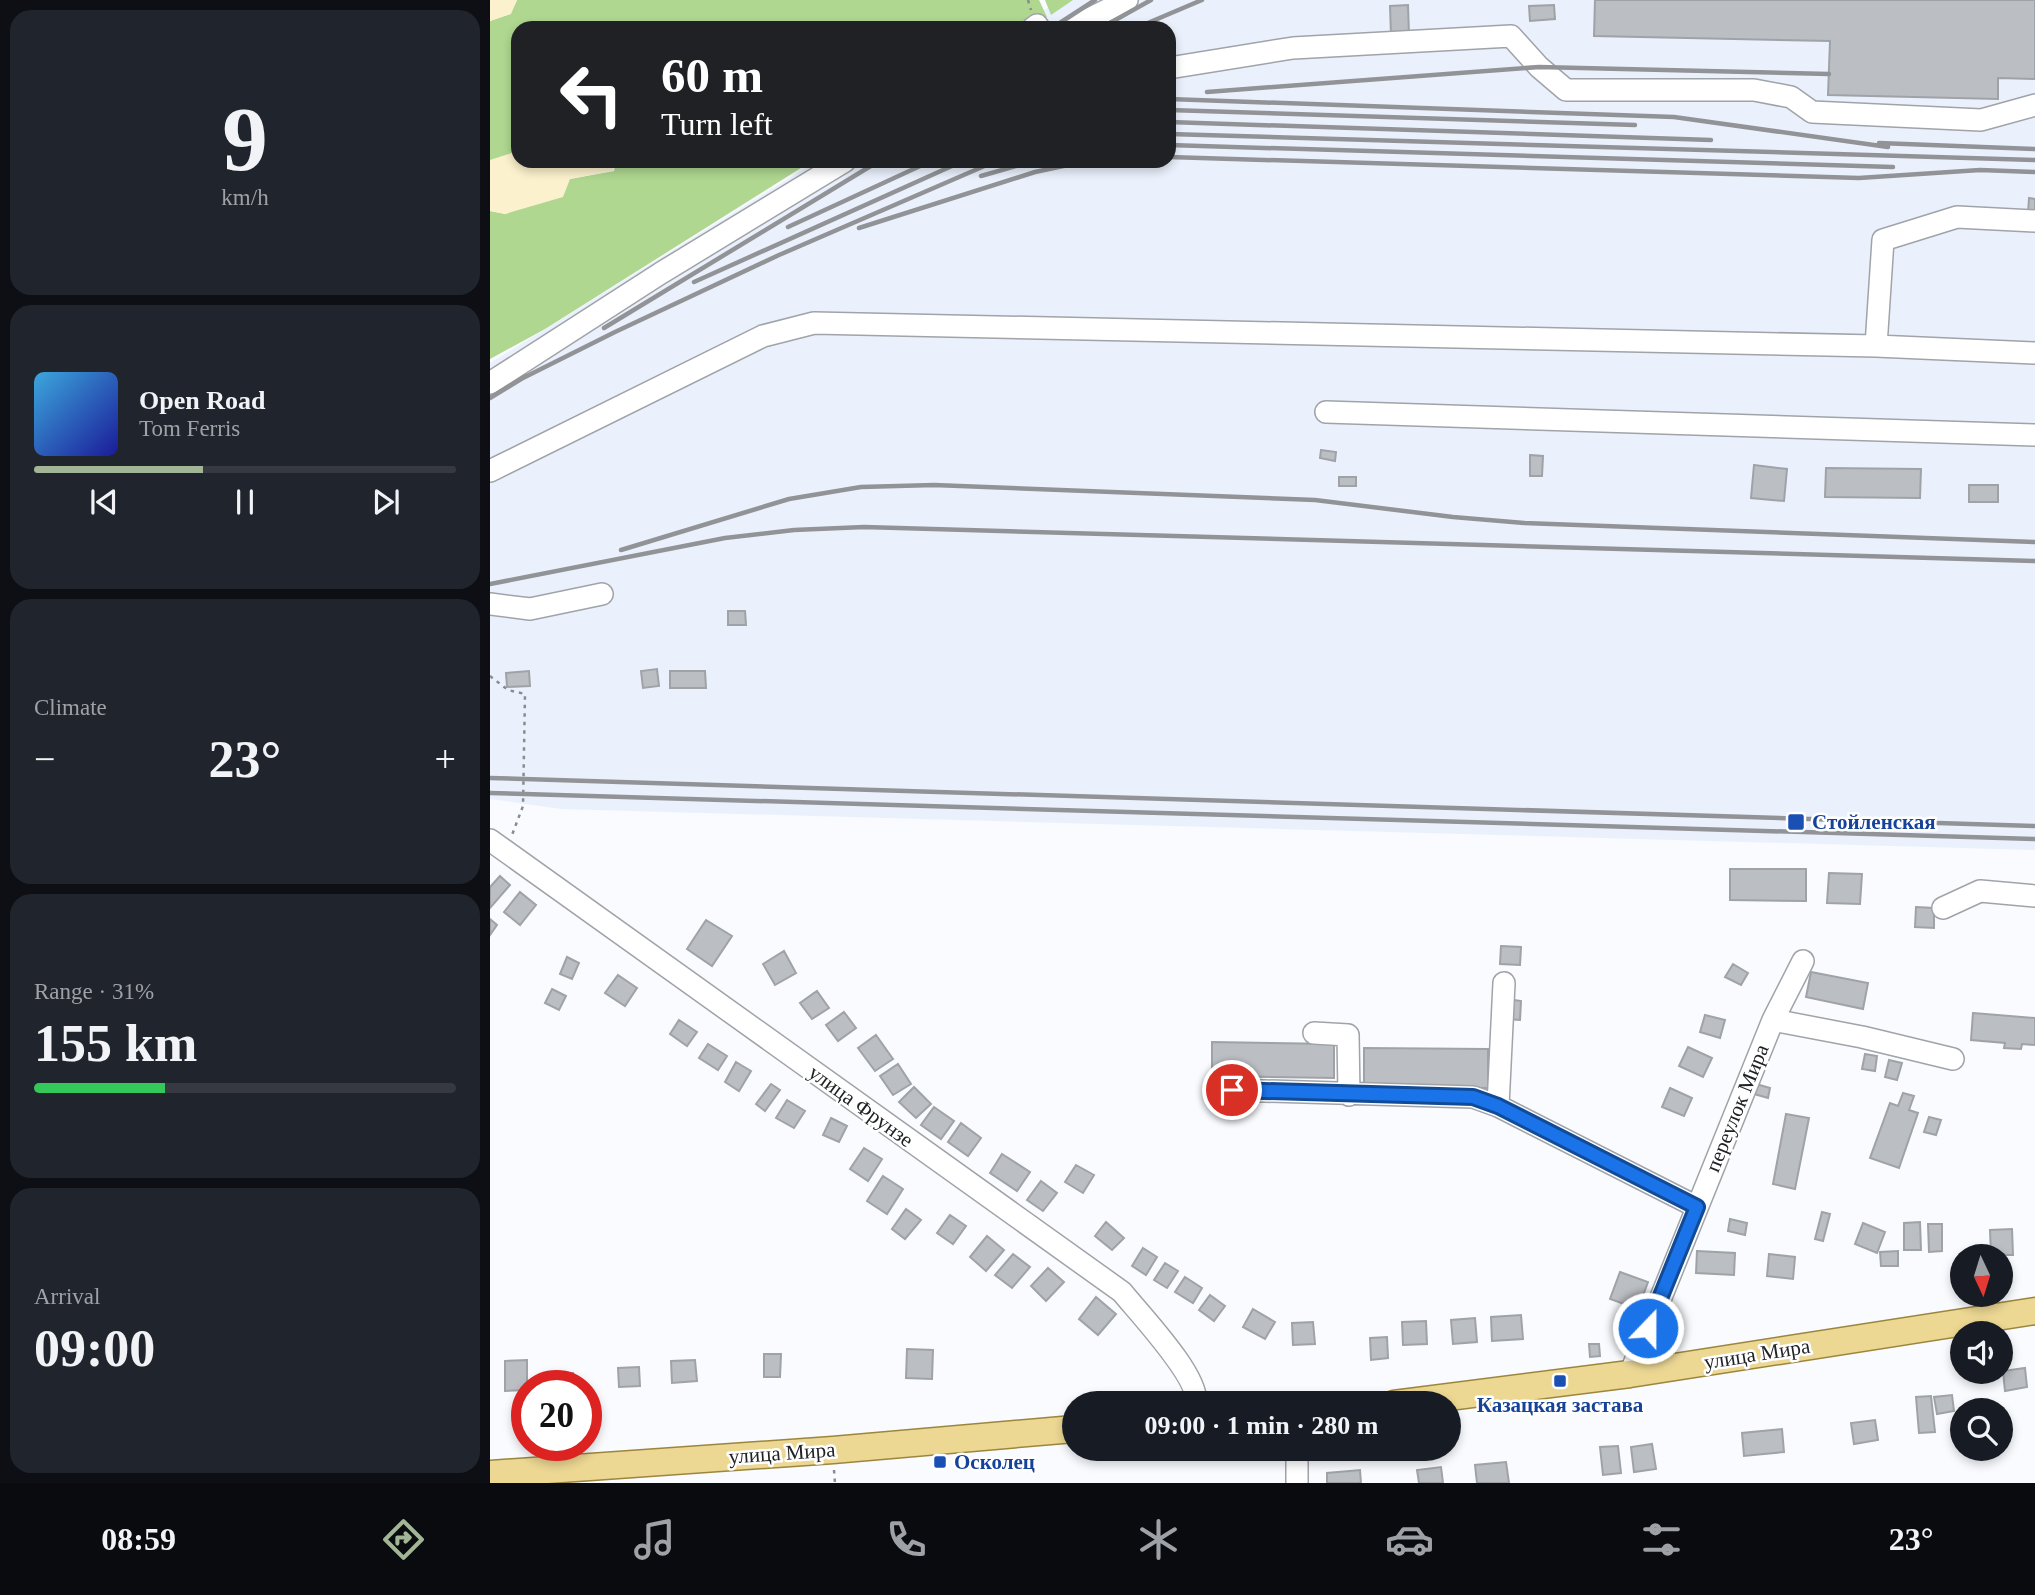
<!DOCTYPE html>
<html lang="en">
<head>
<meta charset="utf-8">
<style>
	body { margin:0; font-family:Georgia,serif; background:#20242c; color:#f1f3f6; height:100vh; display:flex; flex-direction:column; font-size:26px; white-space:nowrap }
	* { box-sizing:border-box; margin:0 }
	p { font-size:23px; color:#9ea1a6 }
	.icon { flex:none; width:38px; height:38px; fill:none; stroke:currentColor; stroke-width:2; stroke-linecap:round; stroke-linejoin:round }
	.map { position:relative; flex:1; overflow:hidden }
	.details { display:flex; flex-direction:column; gap:10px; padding:10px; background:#0d0f14; width:490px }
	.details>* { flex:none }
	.top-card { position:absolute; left:21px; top:21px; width:665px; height:147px; border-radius:21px; box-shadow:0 4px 10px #0003; background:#202124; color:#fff; overflow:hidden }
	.needle { width:46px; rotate:176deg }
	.fabs { position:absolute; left:1460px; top:1244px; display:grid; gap:14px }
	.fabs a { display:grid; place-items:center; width:63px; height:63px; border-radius:50%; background:#171b24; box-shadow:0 4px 10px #0003; font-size:35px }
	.speed { position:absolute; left:21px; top:1370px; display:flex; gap:14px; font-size:35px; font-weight:700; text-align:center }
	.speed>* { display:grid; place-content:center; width:91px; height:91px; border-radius:50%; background:#171b24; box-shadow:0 4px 10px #0003; line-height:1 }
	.speed .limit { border:10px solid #d22; background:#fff; color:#111 }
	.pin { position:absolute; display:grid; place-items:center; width:60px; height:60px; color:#fff; margin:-30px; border:4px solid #fff; border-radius:50%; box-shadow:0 2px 7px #0007 }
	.me { position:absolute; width:77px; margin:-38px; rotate:22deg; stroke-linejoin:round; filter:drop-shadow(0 0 5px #0008) }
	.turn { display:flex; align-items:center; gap:24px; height:147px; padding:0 35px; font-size:32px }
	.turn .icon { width:91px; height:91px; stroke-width:2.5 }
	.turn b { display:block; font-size:49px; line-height:60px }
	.big { font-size:52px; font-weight:700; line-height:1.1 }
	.details .tile { flex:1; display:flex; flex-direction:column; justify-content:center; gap:10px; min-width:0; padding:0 24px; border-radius:21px; background:#20242c }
	.details .dial { align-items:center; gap:0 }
	.dial b { font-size:91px; line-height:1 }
	.song { display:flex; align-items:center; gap:21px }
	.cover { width:84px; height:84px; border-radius:10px; background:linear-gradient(135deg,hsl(200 70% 55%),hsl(240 70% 35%)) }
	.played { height:7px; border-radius:4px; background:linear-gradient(90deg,#a2b597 40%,#363941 40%) }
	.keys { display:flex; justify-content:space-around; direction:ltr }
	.heat { display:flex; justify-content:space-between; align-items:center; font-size:38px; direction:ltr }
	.charge { height:10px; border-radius:5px; background:linear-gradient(90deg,#34c759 31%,#363941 0) }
	.trip { position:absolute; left:572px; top:1391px; width:399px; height:70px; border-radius:35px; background:#171b24; box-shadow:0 4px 10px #0003; font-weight:700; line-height:70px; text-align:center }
	.dock { display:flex; height:112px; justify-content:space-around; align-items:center; background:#090b0e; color:#9ea1a6 }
	.dock .icon { width:49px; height:49px }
	.dock .on { color:#a2b597 }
	.dock b { font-size:32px; color:#f1f3f6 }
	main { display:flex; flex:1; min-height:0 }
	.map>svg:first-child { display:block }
</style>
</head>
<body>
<main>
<section class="details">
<div class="tile dial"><b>9</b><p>km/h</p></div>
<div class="tile">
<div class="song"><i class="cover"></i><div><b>Open Road</b><p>Tom Ferris</p></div></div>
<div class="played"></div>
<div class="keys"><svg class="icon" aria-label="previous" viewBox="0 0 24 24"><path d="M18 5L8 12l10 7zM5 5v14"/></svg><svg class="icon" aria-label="pause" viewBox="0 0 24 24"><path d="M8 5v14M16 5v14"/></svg><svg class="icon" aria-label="next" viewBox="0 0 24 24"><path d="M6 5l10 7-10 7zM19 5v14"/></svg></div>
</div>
<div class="tile"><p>Climate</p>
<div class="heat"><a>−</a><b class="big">23°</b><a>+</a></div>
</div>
<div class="tile"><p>Range · 31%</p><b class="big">155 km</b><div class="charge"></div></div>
<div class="tile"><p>Arrival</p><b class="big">09:00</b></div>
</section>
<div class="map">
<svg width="1545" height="1483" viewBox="0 0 1545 1483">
	<rect width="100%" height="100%" fill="#f9fbfe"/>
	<path fill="#eaf1fd" d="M569,0h976v850l-1474,-41 -71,-10v-436l327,-202h352v-133h-151z"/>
	<path fill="#afd790" d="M27,0h522l8,17 -19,11h-510v103l-4,1 4,19 -28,11v-141l20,-7z
		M555,0h28l-22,15z
		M126,161h196l-267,168 -55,30v-148l16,3 64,-35 44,-8z"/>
	<path fill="#fbf1cc" d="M0,0h27l-6,14 -21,7z
		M28,151v10h97l-3,10 -42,8 -7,18 -58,17 -15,-3v-51z"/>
	<path fill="#bbbec3" stroke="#9fa2a7" stroke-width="2" d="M1105,0h440v79l-37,-1v21l-170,-4 2,-54 -236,-5z
		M918,5l1,30h-18l-1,-29z
		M1064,5l1,14 -25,2 -1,-15z
		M1539,198l6,1v15l-7,-1z
		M831,450l15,2 -1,9 -15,-3z
		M1040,455l13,1 -1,20h-12z
		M1264,465l33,4 -3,32 -33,-3z
		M1336,468l95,1 -1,29 -95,-1z
		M849,477h17v9h-17z
		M1479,485h29v17h-29z
		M238,611h17l1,14h-18z
		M167,669l2,17 -16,2 -2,-17z
		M39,671l1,15 -23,1 -1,-14z
		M180,671h35l1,17h-36z
		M1240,869h76v32l-76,-1z
		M1339,873l33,1 -2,30 -33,-1z
		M10,876l10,9 -20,23v-21z
		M30,892l16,13 -16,20 -16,-13z
		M1426,907l18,1v20l-19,-1z
		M0,919l7,6 -7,10z
		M216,920l26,16 -20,30 -25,-17z
		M1011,946l20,1 -1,18 -20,-1z
		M294,951l12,22 -21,12 -12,-21z
		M77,957l12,6 -7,16 -12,-5z
		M1243,964l15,9 -7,12 -16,-8z
		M1321,972l57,11 -5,26 -57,-12z
		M128,975l19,13 -12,18 -20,-13z
		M62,989l14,7 -7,14 -14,-7z
		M327,991l12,17 -17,11 -12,-16z
		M1018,999l13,2 -1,19 -14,-1z
		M354,1012l12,16 -18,13 -12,-16z
		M1483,1013l62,5v27l-13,-1 -1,5 -17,-1 1,-5 -34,-3z
		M1215,1015l20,5 -5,18 -20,-6z
		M189,1020l18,12 -10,14 -17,-12z
		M386,1035l17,24 -18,12 -17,-23z
		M722,1042l122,2v34l-122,-2z
		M218,1044l19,12 -9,14 -19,-12z
		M1198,1047l24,11 -9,19 -24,-11z
		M874,1048l124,1v39l-124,-1z
		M1375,1054l12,2 -2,15 -13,-2z
		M1399,1060l13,3 -5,17 -12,-3z
		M246,1062l15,9 -12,20 -14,-9z
		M408,1064l13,20 -18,11 -13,-19z
		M281,1084l9,6 -15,21 -9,-7z
		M1266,1084l14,4 -2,10 -14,-4z
		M424,1087l17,17 -15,14 -17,-16z
		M1180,1088l22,10 -8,18 -22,-9z
		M1413,1093l11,3 -5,14 9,3 -19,55 -29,-10 20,-55 8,3z
		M297,1100l18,11 -11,17 -18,-10z
		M444,1107l20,14 -13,18 -20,-14z
		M1296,1114l23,4 -14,71 -22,-5z
		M1439,1117l12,3 -5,15 -12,-3z
		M341,1118l16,8 -8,16 -16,-7z
		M471,1123l20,15 -13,18 -20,-14z
		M374,1148l18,11 -14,22 -18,-12z
		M512,1154l28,18 -13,19 -27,-18z
		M586,1165l18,10 -11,18 -18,-11z
		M393,1176l20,13 -16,25 -20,-13z
		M551,1181l16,12 -14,18 -16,-11z
		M416,1209l15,11 -16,19 -13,-10z
		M1332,1212l8,2 -7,27 -8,-2z
		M460,1215l16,11 -13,18 -16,-11z
		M1240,1219l17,4 -2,12 -17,-4z
		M616,1222l18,16 -12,12 -17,-14z
		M1430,1222l1,28h-17v-27z
		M1373,1223l22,9 -8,21 -22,-9z
		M1438,1224h14v27l-13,1z
		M1522,1229l1,26h-22l-1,-25z
		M497,1236l17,14 -18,21 -16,-14z
		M653,1248l14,9 -11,18 -14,-9z
		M1207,1251l38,2 -1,22 -38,-2z
		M1408,1251v15h-17l-1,-14z
		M523,1254l17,13 -18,21 -17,-13z
		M1279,1254l26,3 -2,22 -26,-3z
		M675,1263l13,8 -11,17 -13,-8z
		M558,1268l16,14 -18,19 -15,-15z
		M1130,1272l28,10 -10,27 -28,-10z
		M695,1277l17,11 -9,15 -18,-11z
		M720,1295l15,11 -11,15 -15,-11z
		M606,1297l20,17 -18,21 -19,-16z
		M763,1309l22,13 -10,17 -22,-12z
		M1031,1315l2,24 -31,2 -1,-24z
		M985,1318l2,24 -24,2 -2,-24z
		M936,1321l1,23 -24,1 -1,-23z
		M823,1322l2,22 -22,1 -1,-22z
		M897,1337l1,21 -17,2 -1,-22z
		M1099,1344h10l1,12 -10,1z
		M417,1349l26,1 -1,29 -26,-1z
		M274,1354h17l-1,23h-16z
		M37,1360v30l-22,1v-30z
		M205,1360l2,21 -25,2 -1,-22z
		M149,1367l1,19 -21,1 -1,-19z
		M1535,1368l2,19 -22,4 -2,-20z
		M73,1373h10l1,13h-11z
		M1462,1395l2,16 -17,3 -3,-17z
		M1441,1396l4,36 -16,1 -3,-36z
		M1385,1420l3,20 -24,4 -3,-21z
		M1292,1429l2,23 -40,4 -2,-23z
		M1162,1444l4,25 -22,3 -3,-25z
		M1128,1446l3,27 -18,2 -3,-28z
		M1016,1462l3,21h-32l-2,-18z
		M951,1467l2,16h-24l-2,-13z
		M870,1470l1,13h-34v-10z"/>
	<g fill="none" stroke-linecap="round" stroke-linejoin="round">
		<defs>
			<path id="minor" d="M543,28l4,-3 2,3
				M581,28l56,-28
				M679,68l124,-20 218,-12 28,31 27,23h188l37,7 21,15 169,8 54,-15
				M1386,346l7,-106 74,-23 78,4
				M0,383l171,-110 184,-112
				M836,412l709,23
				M0,471l273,-135 51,-13 1062,23 159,7
				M0,604l40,5 72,-15
				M0,840l632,452c16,20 81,88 73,112
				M1453,908l37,-17 55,5
				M1283,1020l89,17 91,22
				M824,1033l34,2 1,60
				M742,1090l241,7 25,9 199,101
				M1008,1106l6,-123
				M1140,1374l143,-354 30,-59
				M807,1483v-34"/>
			<path id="major" d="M904,1404l236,-30 405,-63
				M0,1474l343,-24 241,-21"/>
		</defs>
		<use href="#minor" stroke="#a0a3a8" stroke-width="24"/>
		<use href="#major" stroke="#9c863d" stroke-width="29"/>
		<path stroke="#8a8b8e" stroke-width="2.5" stroke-dasharray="3.5 5" stroke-linecap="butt" d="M538,0l3,10
			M0,676l18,14 17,4 -2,112 -11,29
			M344,1470l1,13"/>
		<use href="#minor" stroke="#fff" stroke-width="21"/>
		<use href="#major" stroke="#ecd793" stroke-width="26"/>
		<path stroke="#929396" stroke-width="4.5" d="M562,28l43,-28
			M611,28l50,-28
			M646,28l66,-28
			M717,92l332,-25 290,7
			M679,99l505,18 214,30
			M679,110l466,15
			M679,122l542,18
			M679,134l866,26
			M1389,143l156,6
			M679,145l724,22
			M679,157l690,21 121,-8 55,2
			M491,176l53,-15
			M298,227l143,-66
			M369,228l176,-56 52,-11
			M204,282l269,-121
			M114,328l275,-167
			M29,380l96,-48 164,-77 217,-94
			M0,398l36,-22
			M131,550l168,-51 72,-12 73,-2 381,15 138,17 71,6 511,19
			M0,584l235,-46 69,-8 70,-3 1171,34
			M0,778l1545,48
			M0,793l1545,46"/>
	</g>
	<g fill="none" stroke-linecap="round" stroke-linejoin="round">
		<defs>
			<path id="route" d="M742,1090l241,7 25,9 199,101 -49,121"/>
		</defs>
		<use href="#route" stroke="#114b97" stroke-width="18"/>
		<use href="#route" stroke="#1a73e8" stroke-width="12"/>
	</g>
	<g fill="#1a4fb4" stroke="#fff" stroke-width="2.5">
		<rect x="1297" y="813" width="18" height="18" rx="3.5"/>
		<rect x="1063" y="1374" width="14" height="14" rx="3.5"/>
		<rect x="443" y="1455" width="14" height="14" rx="3.5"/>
	</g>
	<g text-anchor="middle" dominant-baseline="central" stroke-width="5" stroke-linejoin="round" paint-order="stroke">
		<g font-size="21" font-weight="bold" fill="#164399" stroke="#fff" text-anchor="start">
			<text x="1322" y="822">Стойленская</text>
			<text x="1070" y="1405" text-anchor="middle">Казацкая застава</text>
			<text x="464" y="1462">Осколец</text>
		</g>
		<g font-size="21" fill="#212224" stroke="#fff">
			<text transform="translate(371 1106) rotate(36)">улица Фрунзе</text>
			<text transform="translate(1247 1108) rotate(-68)">переулок Мира</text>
			<text transform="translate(1267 1354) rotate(-9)">улица Мира</text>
			<text transform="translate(292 1453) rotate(-4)">улица Мира</text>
		</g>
	</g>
</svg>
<div class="fabs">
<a><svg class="needle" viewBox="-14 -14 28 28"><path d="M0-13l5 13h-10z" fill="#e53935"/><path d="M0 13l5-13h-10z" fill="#9ea1a6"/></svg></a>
<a><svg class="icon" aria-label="sound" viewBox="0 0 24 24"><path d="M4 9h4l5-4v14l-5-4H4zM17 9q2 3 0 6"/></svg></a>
<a><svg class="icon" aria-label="search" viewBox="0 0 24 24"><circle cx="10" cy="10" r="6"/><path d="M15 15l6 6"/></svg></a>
</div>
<div class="speed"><div class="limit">20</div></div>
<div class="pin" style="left:742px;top:1090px;background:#d93025"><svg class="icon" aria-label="arrive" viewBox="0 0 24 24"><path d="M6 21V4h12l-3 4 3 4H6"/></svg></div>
<svg class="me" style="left:1158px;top:1328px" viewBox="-20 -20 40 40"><circle r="17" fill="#1a73e8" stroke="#fff" stroke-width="3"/><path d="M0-11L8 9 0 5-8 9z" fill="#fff"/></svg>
<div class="trip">09:00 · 1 min · 280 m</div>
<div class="top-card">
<div class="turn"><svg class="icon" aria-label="left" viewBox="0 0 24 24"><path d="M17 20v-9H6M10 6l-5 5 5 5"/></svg><div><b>60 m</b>Turn left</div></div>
</div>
</div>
</main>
<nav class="dock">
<b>08:59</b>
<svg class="icon on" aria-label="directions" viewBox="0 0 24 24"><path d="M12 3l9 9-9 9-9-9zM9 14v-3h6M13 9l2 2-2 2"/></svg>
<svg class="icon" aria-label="music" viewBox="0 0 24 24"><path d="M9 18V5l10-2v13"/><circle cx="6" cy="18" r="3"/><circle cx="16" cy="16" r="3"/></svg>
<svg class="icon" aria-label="phone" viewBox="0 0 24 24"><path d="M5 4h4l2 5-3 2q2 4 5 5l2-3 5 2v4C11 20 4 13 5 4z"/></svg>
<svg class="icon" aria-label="climate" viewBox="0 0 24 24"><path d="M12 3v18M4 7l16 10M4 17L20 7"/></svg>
<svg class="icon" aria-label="car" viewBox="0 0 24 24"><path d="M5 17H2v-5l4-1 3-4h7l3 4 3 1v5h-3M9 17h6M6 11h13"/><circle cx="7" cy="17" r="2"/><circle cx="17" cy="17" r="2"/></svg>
<svg class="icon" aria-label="filters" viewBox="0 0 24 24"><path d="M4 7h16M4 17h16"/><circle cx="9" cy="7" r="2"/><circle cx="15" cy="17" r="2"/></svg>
<b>23°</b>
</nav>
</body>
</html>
